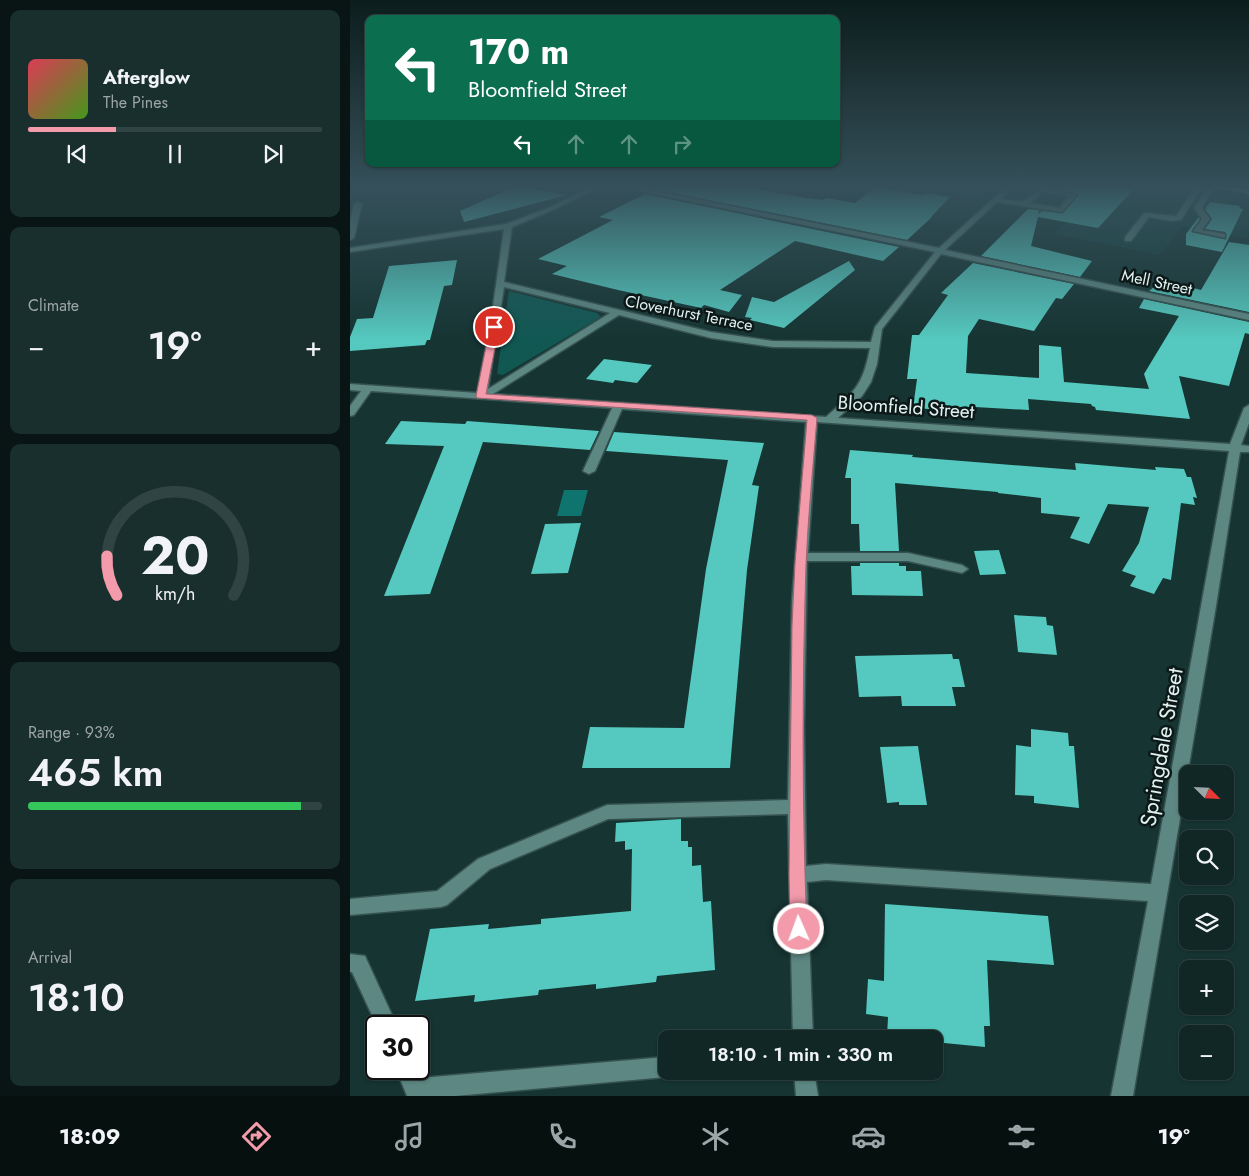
<!DOCTYPE html>
<html lang="en">
<head>
<meta charset="utf-8">
<style>
	body { margin:0; font-family:Jost,sans-serif; background:#192f2e; color:#f1f3f6; height:100vh; display:flex; flex-direction:column; font-size:19px; white-space:nowrap }
	* { box-sizing:border-box; margin:0 }
	p { font-size:16px; color:#9ca5a7 }
	.icon { flex:none; width:28px; height:28px; fill:none; stroke:currentColor; stroke-width:2; stroke-linecap:round; stroke-linejoin:round }
	.map { position:relative; flex:1; overflow:hidden }
	.side { display:flex; flex-direction:column; gap:10px; padding:10px; background:#091515; width:350px }
	.side>* { flex:none }
	.hud { position:absolute; left:15px; top:15px; width:475px; height:152px; border-radius:10px; box-shadow:0 1px 4px #0004,0 0 0 1px #304443; background:#0b6e4f; color:#fff; overflow:hidden }
	.needle { width:32px; rotate:114deg }
	.tools { position:absolute; left:829px; top:765px; display:grid; gap:10px }
	.tools a { display:grid; place-items:center; width:55px; height:55px; border-radius:10px; background:#102726; box-shadow:0 1px 4px #0004,0 0 0 1px #304443; font-size:25px }
	.speed { position:absolute; left:15px; top:1015px; display:flex; gap:10px; font-size:25px; font-weight:700; text-align:center }
	.speed>* { display:grid; place-content:center; width:65px; height:65px; border-radius:50%; background:#102726; box-shadow:0 1px 4px #0004,0 0 0 1px #304443; line-height:1 }
	.speed .limit { border:2px solid #111; border-radius:8px; background:#fff; color:#111 }
	.pin { position:absolute; display:grid; place-items:center; width:42px; height:42px; color:#fff; margin:-21px; border:2px solid #fff; border-radius:50%; box-shadow:0 1px 5px #0007 }
	.me { position:absolute; width:55px; margin:-28px; rotate:358deg; stroke-linejoin:round; filter:drop-shadow(0 0 4px #0008) }
	.turn { display:flex; align-items:center; gap:18px; height:105px; padding:0 20px; font-size:22px }
	.turn .icon { width:65px; height:65px; stroke-width:2.5 }
	.turn b { display:block; font-size:35px; line-height:42px }
	.lanes { display:flex; align-items:center; height:48px; padding:0 20px; background:#0003; justify-content:center; gap:25px; direction:ltr }
	.lanes .off { opacity:.35 }
	.big { font-size:38px; font-weight:600; line-height:1.1 }
	.side .tile { flex:1; display:flex; flex-direction:column; justify-content:center; gap:8px; min-width:0; padding:0 18px; border-radius:10px; background:#192f2e }
	.side .dial { align-items:center; gap:0 }
	.dial svg { height:130px; overflow:visible; fill:none; stroke:#304443; stroke-width:7; stroke-linecap:round; text-anchor:middle }
	.dial text { fill:#f1f3f6; stroke:none }
	.song { display:flex; align-items:center; gap:15px }
	.cover { width:60px; height:60px; border-radius:8px; background:linear-gradient(135deg,hsl(350 70% 55%),hsl(100 70% 35%)) }
	.played { height:5px; border-radius:2px; background:linear-gradient(90deg,#f39aab 30%,#304443 30%) }
	.keys { display:flex; justify-content:space-around; direction:ltr }
	.heat { display:flex; justify-content:space-between; align-items:center; font-size:28px; direction:ltr }
	.charge { height:8px; border-radius:4px; background:linear-gradient(90deg,#34c759 93%,#304443 0) }
	.trip { position:absolute; left:308px; top:1030px; width:285px; height:50px; border-radius:10px; background:#102726; box-shadow:0 1px 4px #0004,0 0 0 1px #304443; font-weight:600; line-height:50px; text-align:center }
	.dock { display:flex; height:80px; justify-content:space-around; align-items:center; background:#06100f; color:#9ca5a7 }
	.dock .icon { width:35px; height:35px }
	.dock .current { color:#f39aab }
	.dock b { font-size:22px; color:#f1f3f6 }
	main { display:flex; flex:1; min-height:0 }
	.map>svg:first-child { display:block }
</style>
</head>
<body>
<main>
<section class="side">
<div class="tile">
<div class="song"><i class="cover"></i><div><b>Afterglow</b><p>The Pines</p></div></div>
<div class="played"></div>
<div class="keys"><svg class="icon" aria-label="previous" viewBox="0 0 24 24"><path d="M18 5L8 12l10 7zM5 5v14"/></svg><svg class="icon" aria-label="pause" viewBox="0 0 24 24"><path d="M8 5v14M16 5v14"/></svg><svg class="icon" aria-label="next" viewBox="0 0 24 24"><path d="M6 5l10 7-10 7zM19 5v14"/></svg></div>
</div>
<div class="tile"><p>Climate</p>
<div class="heat"><a>−</a><b class="big">19°</b><a>+</a></div>
</div>
<div class="tile dial"><svg viewBox="0 0 100 80">
<path d="M14 69A42 42 0 1 1 86 69"/>
<path d="M14 69A42 42 0 0 1 8 45" stroke="#f39aab"/>
<text x="50" y="56" font-size="32" font-weight="700">20</text>
<text x="50" y="72" font-size="11">km/h</text>
</svg></div>
<div class="tile"><p>Range · 93%</p><b class="big">465 km</b><div class="charge"></div></div>
<div class="tile"><p>Arrival</p><b class="big">18:10</b></div>
</section>
<div class="map">
<svg width="899" height="1096" viewBox="0 0 899 1096">
	<rect width="100%" height="100%" fill="#153432"/>
	<path fill="#14403d" d="M553,186h89l-13,12z
		M679,186h142l78,13v39l-67,-12 -22,29 -105,-21 16,-17 -62,-12z"/>
	<path fill="#115853" d="M159,291l88,22 4,4 -98,58 -6,-1z"/>
	<path fill="#0f746d" d="M214,490h24l-7,26h-24z"/>
	<path fill="#55c9bf" d="M166,186l51,9 -103,27 -4,-11z
		M309,186h31l10,2 4,-2 11,2 26,-2 65,12 17,2 3,-2 29,5 20,-16 47,8 7,-2 21,4 -19,20h1l-25,23 -253,-51z
		M715,186h48l20,4 -35,38 -60,-11 -7,29 61,15 -12,16 -99,-21 47,-47 11,1 -1,4 4,-3 21,2 16,-18 -17,-5z
		M295,194l254,53 -16,14 -88,-20 -75,49 22,5 -13,17 -25,-7 -3,3 -83,-18 -66,-16 15,-8 -29,-7 75,-39 -14,-3z
		M860,202l30,4 -1,2 4,1 -21,43 -36,-7v-11l13,-17 1,2 -8,13 34,7 -1,-7 -20,-3 7,-10 -7,-10z
		M879,242l20,3v67l-100,-21 14,-11 38,10z
		M107,260l-5,25 -8,1 -14,54h-3l-2,5 -75,6v-14l7,-18 16,-1 16,-52z
		M499,261l6,9 -71,58 -34,-8 2,-2 -7,-1 7,-20 22,5z
		M623,263l101,21 -12,15 -6,-1 -22,33 -55,-12 -11,17 -2,37 73,5v-33l22,2 3,35 85,7 -5,-15 35,-58 -40,-8 5,-9 105,23v12l-4,-1 -16,53 -50,-10 11,43 -94,-9 -1,-3 -3,-1 -1,-2 -63,-5 1,11 -54,-3h-15v4l-47,-3 4,-29h-10l5,-44h7l29,-40 -7,-2z
		M254,359l48,6 -15,18 -22,-3 -2,3 -27,-4z
		M51,421l64,3 2,-3 132,10 -9,19 -107,-8 -53,152 -46,2 60,-150 -59,-2z
		M264,432l150,11 -12,42 7,1 -12,84 -17,198h-148l8,-41 94,1 22,-159 22,-109 -122,-9z
		M500,450l63,5 -1,2 164,13 -1,-7 81,7 -1,-3 29,2 3,8h4l6,21 -4,-1 2,8 -14,-2 -10,77 -8,-2 -9,16 -24,-8 6,-10 -14,-5 17,-28 10,-36 -41,-3 -19,40 -19,-6 10,-21 -39,-4v-15l-43,-5v-1l-103,-9 4,68h-39l-1,-27h-8v-46h-6z
		M231,523l-13,50 -37,1 14,-50z
		M649,550l7,24 -26,1 -6,-24z
		M510,563h39v3h7v5h15l2,25 -71,-1 -1,-29h9z
		M664,615l32,2 1,8 6,1 4,29 -39,-3z
		M602,654l1,5h6l6,28h-13l4,19h-54l-1,-10 -42,1 -4,-41z
		M681,729l37,4 1,13h5l5,62 -45,-5v-7l-19,-1 1,-50 15,2z
		M568,746l9,59h-28v-3l-12,1 -7,-56z
		M331,819v22h7v6h4v19l9,-1 2,37 8,-1 4,69 -58,6 -1,6 -60,7v-5l-57,6 -1,5 -64,7 1,-7 -60,6 15,-72 59,-5 -1,5 53,-5v-5l90,-8 1,-62 -7,1v-9l-10,1 1,-19z
		M535,904l163,12 6,49 -67,-5 3,66h-6l1,21 -51,-5v-3l-47,-2 1,-20 -22,-3 2,-35 16,2z"/>
	<g fill="none" stroke-linecap="round" stroke-linejoin="round">
		<defs>
			<path id="minor" d="M243,186h9l-47,23 -43,18 -8,55 207,50 62,9 98,1 4,-15 60,-75 -319,-66h15l308,62 68,-62h7l-13,13 21,3 20,-14 35,7 -15,17 -65,-10 -52,48 304,64v6l-308,-66 -59,75 -5,35 -6,18 -9,14 -24,22 392,26 14,-36 5,-3v18l-8,22 8,1v6h-9l-24,154 -83,490h-22l37,-195 -322,-21 -19,2 6,157h-20l-5,-225 -180,5 -118,50 -43,36 -6,2 -91,8v-16l87,-8 41,-32 129,-54 181,-5 4,-199 14,-179 -184,-13 -27,62 -6,3 -6,-3 29,-63 -241,-17 -17,24 -4,1v-10l11,-15 -11,-1v-6l127,9 13,-66 14,-98 -154,23v-4l156,-24 45,-17zM693,192l26,4 -9,12 -30,-5zM154,287l106,26 -122,76zM269,315l92,23 62,9 97,1c-7,38 -16,44 -44,69l-333,-23zM467,422l412,29 -78,433 -325,-20 -20,2 -2,-140 3,-165h101l54,12 6,-4 -6,-4 -54,-12h-100z
				M846,186h7l-22,34 -10,1 -22,-4 -18,24h-6v-4l19,-24 32,3z
				M858,186h7l-13,22 8,11 -8,11 23,4v4l-32,-7 9,-12 -8,-11z
				M8,202l4,2 -8,34 -4,2v-18l4,-18z
				M0,954l15,2 32,70h-20l-25,-54h-2z
				M316,1057v14h9l-2,3 -7,3 -211,19h-48l-11,-27h21l4,9z
				M444,1071h20l4,25h-22z"/>
			<path id="major" d="M860,186h17l22,4v4z"/>
		</defs>
		<use href="#minor" stroke="#365250" stroke-width="3"/>
		<use href="#major" stroke="#365250" stroke-width="3"/>
		<use href="#minor" fill="#5d8783" fill-rule="evenodd"/>
		<use href="#major" fill="#85e1d8" fill-rule="evenodd"/>
	</g>
	<linearGradient id="sky" x2="0" y2="1"><stop stop-color="#0c1d1c"/><stop offset="0.55" stop-color="#35505a"/><stop offset="1" stop-color="#35505a" stop-opacity="0"/></linearGradient>
	<rect width="899" height="340" fill="url(#sky)"/>
	<path fill="#f39aab" stroke="#9e646f" d="M144,325l5,2 -13,67 326,21 5,3c-4,49 -9,98 -11,147 -4,120 -4,244 1,364l-2,6 -6,2 -6,-2 -3,-6 -1,-54 3,-249 3,-63 12,-143 -330,-22 -1,-2 14,-69z"/>
	<g text-anchor="middle" dominant-baseline="central" stroke-width="5" stroke-linejoin="round" paint-order="stroke">
		<g font-size="16" fill="#e1f2f0" stroke="#0c1918">
			<text transform="translate(807 282) rotate(12)">Mell Street</text>
			<text transform="translate(339 313) rotate(11)">Cloverhurst Terrace</text>
		</g>
		<g font-size="19" fill="#e1f2f0" stroke="#0c1918">
			<text transform="translate(556 407) rotate(4)">Bloomfield Street</text>
		</g>
		<g font-size="22" fill="#e1f2f0" stroke="#0c1918">
			<text transform="translate(811 747) rotate(-80)">Springdale Street</text>
		</g>
	</g>
</svg>
<div class="tools">
<a><svg class="needle" viewBox="-14 -14 28 28"><path d="M0-13l5 13h-10z" fill="#e53935"/><path d="M0 13l5-13h-10z" fill="#9ca5a7"/></svg></a>
<a><svg class="icon" aria-label="search" viewBox="0 0 24 24"><circle cx="10" cy="10" r="6"/><path d="M15 15l6 6"/></svg></a>
<a><svg class="icon" aria-label="layers" viewBox="0 0 24 24"><path d="M12 4l9 5-9 5-9-5zM3 14l9 5 9-5"/></svg></a>
<a>+</a>
<a>−</a>
</div>
<div class="speed"><div class="limit">30</div></div>
<div class="pin" style="left:144px;top:327px;background:#d93025"><svg class="icon" aria-label="arrive" viewBox="0 0 24 24"><path d="M6 21V4h12l-3 4 3 4H6"/></svg></div>
<svg class="me" style="left:449px;top:929px" viewBox="-20 -20 40 40"><circle r="17" fill="#f39aab" stroke="#fff" stroke-width="3"/><path d="M0-11L8 9 0 5-8 9z" fill="#fff"/></svg>
<div class="trip">18:10 · 1 min · 330 m</div>
<div class="hud">
<div class="turn"><svg class="icon" aria-label="left" viewBox="0 0 24 24"><path d="M17 20v-9H6M10 6l-5 5 5 5"/></svg><div><b>170 m</b>Bloomfield Street</div></div>
<div class="lanes"><svg class="icon" aria-label="left" viewBox="0 0 24 24"><path d="M17 20v-9H6M10 6l-5 5 5 5"/></svg><svg class="icon off" aria-label="ahead" viewBox="0 0 24 24"><path d="M12 20V5M6 11l6-6 6 6"/></svg><svg class="icon off" aria-label="ahead" viewBox="0 0 24 24"><path d="M12 20V5M6 11l6-6 6 6"/></svg><svg class="icon off" aria-label="right" viewBox="0 0 24 24"><path d="M7 20v-9h11M14 6l5 5-5 5"/></svg></div>
</div>
</div>
</main>
<nav class="dock">
<b>18:09</b>
<svg class="icon current" aria-label="directions" viewBox="0 0 24 24"><path d="M12 3l9 9-9 9-9-9zM9 14v-3h6M13 9l2 2-2 2"/></svg>
<svg class="icon" aria-label="music" viewBox="0 0 24 24"><path d="M9 18V5l10-2v13"/><circle cx="6" cy="18" r="3"/><circle cx="16" cy="16" r="3"/></svg>
<svg class="icon" aria-label="phone" viewBox="0 0 24 24"><path d="M5 4h4l2 5-3 2q2 4 5 5l2-3 5 2v4C11 20 4 13 5 4z"/></svg>
<svg class="icon" aria-label="climate" viewBox="0 0 24 24"><path d="M12 3v18M4 7l16 10M4 17L20 7"/></svg>
<svg class="icon" aria-label="car" viewBox="0 0 24 24"><path d="M5 17H2v-5l4-1 3-4h7l3 4 3 1v5h-3M9 17h6M6 11h13"/><circle cx="7" cy="17" r="2"/><circle cx="17" cy="17" r="2"/></svg>
<svg class="icon" aria-label="filters" viewBox="0 0 24 24"><path d="M4 7h16M4 17h16"/><circle cx="9" cy="7" r="2"/><circle cx="15" cy="17" r="2"/></svg>
<b>19°</b>
</nav>
</body>
</html>
